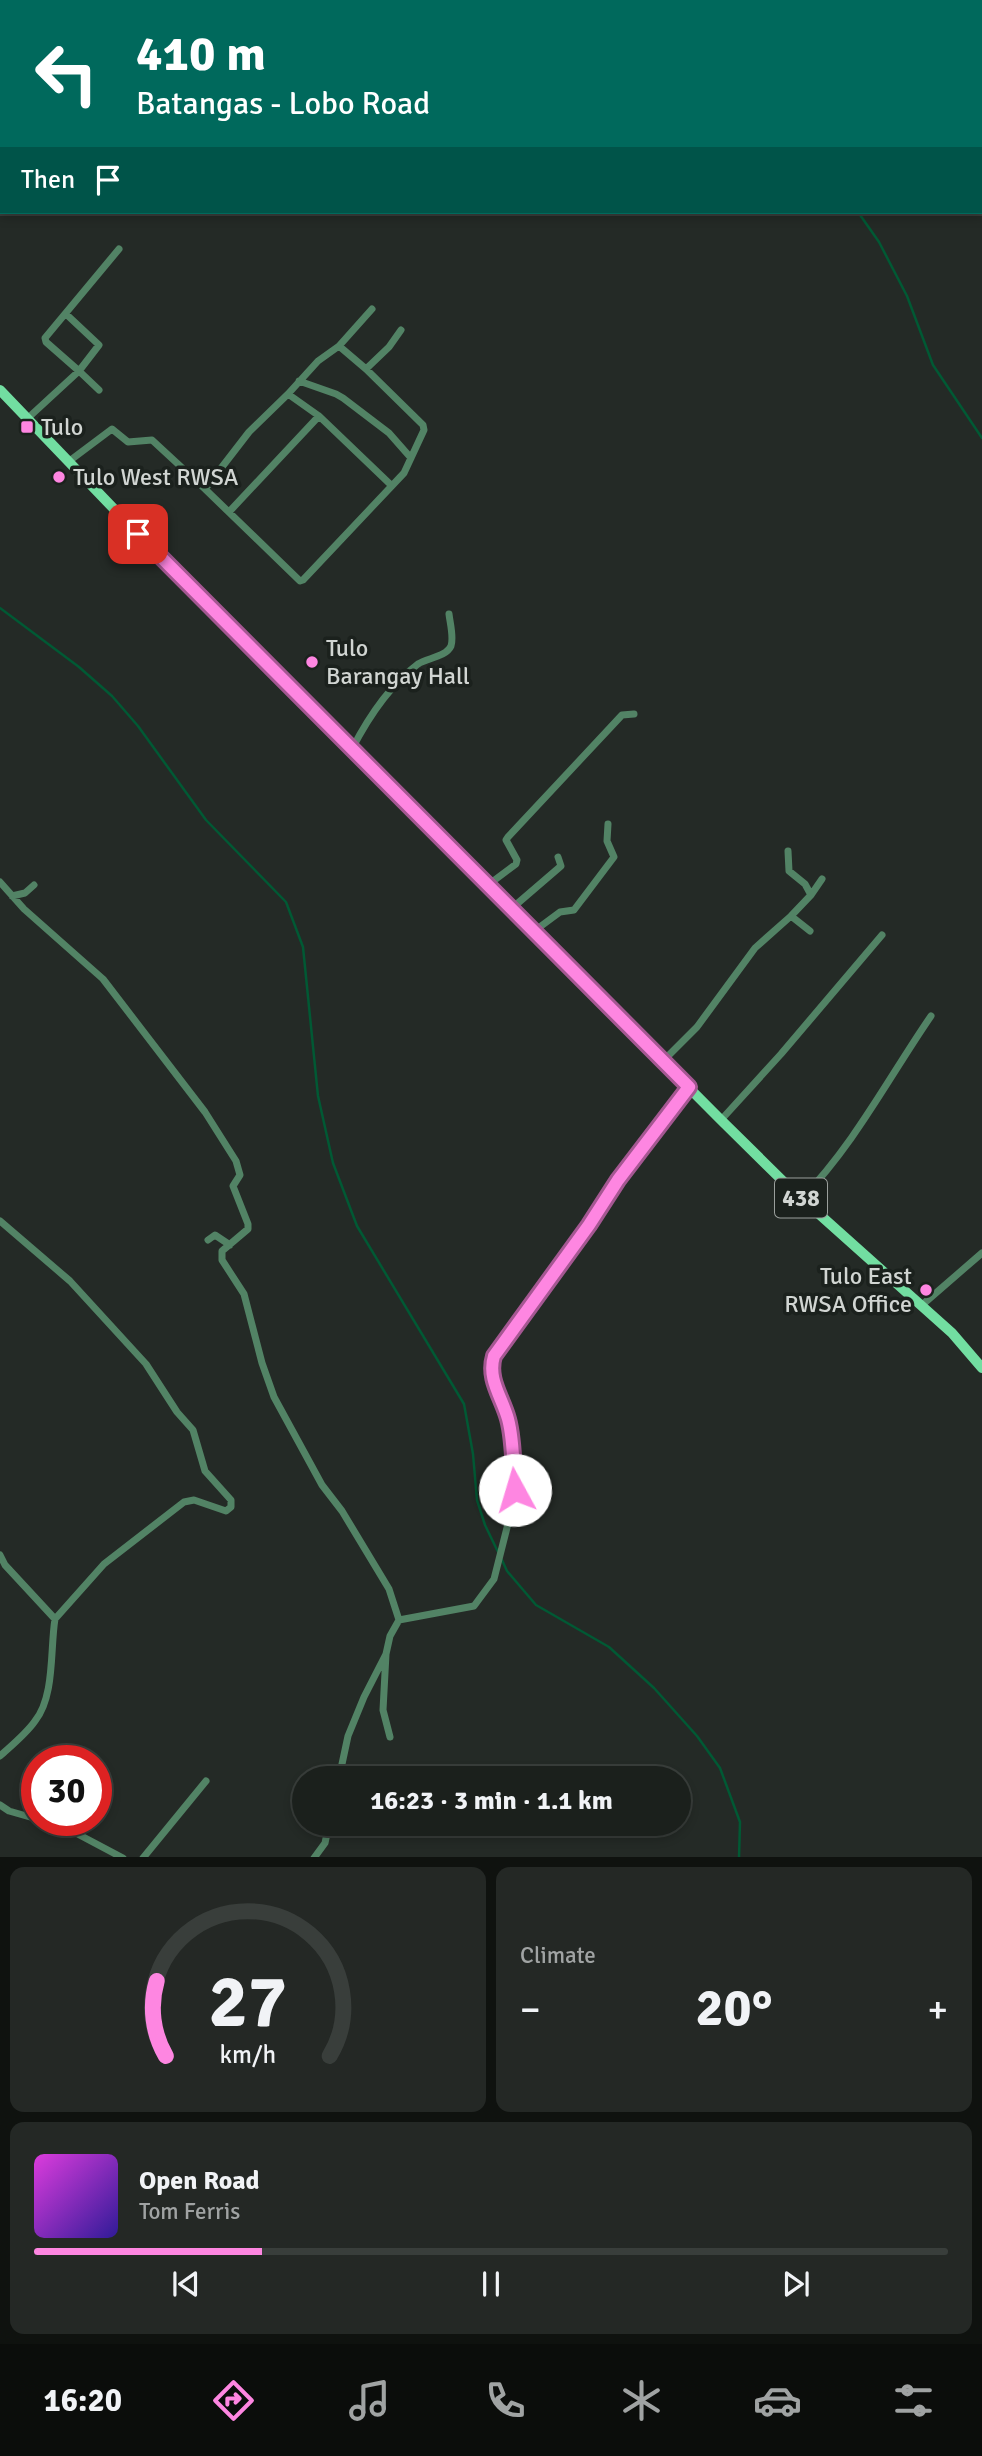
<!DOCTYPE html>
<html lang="en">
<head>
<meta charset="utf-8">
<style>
	body { margin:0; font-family:Signika,sans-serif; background:#242825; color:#f1f3f6; height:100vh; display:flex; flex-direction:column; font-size:26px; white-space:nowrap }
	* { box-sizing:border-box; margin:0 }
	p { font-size:23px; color:#a0a3a3 }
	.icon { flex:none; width:38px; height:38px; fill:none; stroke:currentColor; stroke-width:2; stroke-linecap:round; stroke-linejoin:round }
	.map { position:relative; height:1857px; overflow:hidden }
	.details { display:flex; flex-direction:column; gap:10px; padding:10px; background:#0f120f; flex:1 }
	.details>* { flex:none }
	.banner { position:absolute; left:0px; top:0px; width:984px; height:214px; box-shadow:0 4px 10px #0003,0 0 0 2px #393e3b; background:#00695c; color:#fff; overflow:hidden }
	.speed { position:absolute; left:21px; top:1745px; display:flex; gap:14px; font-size:35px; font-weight:700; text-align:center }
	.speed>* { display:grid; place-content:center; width:91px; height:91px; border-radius:50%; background:#1b201c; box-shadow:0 4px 10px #0003,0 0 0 2px #393e3b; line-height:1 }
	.speed .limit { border:10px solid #d22; background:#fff; color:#111 }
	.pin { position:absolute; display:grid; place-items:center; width:60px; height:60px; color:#fff; margin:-30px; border-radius:14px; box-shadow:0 4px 10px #0006 }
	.me { position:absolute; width:77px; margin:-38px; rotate:354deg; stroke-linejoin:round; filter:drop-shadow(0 0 5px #0008) }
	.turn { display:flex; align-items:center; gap:24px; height:147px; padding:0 21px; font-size:32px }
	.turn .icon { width:91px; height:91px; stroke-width:2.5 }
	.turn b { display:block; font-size:49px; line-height:60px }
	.then { display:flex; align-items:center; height:66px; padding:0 21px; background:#0003; gap:14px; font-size:26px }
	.big { font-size:52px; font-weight:700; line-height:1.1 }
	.details .widget { flex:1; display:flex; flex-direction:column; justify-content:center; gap:10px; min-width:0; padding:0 24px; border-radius:14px; background:#242825 }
	.details .dial { align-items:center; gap:0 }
	.dial svg { height:182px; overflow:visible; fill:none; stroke:#393e3b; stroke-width:7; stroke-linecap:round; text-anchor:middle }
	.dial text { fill:#f1f3f6; stroke:none }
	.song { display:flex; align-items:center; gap:21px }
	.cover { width:84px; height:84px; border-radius:10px; background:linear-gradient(135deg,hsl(300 70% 55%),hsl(250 70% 35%)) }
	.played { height:7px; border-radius:4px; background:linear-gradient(90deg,#fe86e1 25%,#393e3b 25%) }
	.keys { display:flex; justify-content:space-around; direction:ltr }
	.heat { display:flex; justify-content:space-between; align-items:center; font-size:38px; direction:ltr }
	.details .tiles { flex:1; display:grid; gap:10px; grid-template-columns:1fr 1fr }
	.widget:last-child { grid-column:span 2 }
	.trip { position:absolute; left:292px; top:1766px; width:399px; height:70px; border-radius:35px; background:#1b201c; box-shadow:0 4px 10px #0003,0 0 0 2px #393e3b; font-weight:700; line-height:70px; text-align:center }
	.tab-bar { display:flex; height:112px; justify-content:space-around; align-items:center; background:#0b0d0b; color:#a0a3a3 }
	.tab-bar .icon { width:49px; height:49px }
	.tab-bar .selected { color:#fe86e1 }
	.tab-bar b { font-size:32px; color:#f1f3f6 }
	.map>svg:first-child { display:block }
</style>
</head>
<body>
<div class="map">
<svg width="982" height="1858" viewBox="0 0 982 1858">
	<rect width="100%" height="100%" fill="#242a26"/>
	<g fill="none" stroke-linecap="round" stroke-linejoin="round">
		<path stroke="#015934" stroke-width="2.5" d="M725,0l1,2
			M858,212l21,30 28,54 26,69 49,73
			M0,608l79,59 33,29 26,30 68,94 80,82 17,45 15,149 15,67 24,63 107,178 9,50 4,46 8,25 14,29
			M502,1560l5,11 29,34 73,42 45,41 43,48 23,32 20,54 -1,36"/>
		<path stroke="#528365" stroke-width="7" d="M271,0l1,2
			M193,2l2,-2
			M0,112l2,2
			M372,309l-33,37 -21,15 -30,33 31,22 72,69
			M66,314l33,31 -20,26 20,19
			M366,369l23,-22 12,-17
			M299,381l37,13 7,4 46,35 22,25
			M28,418l51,-47 -33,-29 -1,-4 74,-89
			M68,462l44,-33 16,13 24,-2 53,49 95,92 3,-1 101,-107 20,-43 -1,-5 -57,-56 -27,-23
			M205,489l44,-57 39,-38
			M229,512l90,-96
			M352,749c16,-31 38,-64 66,-85 9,-6 28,-7 33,-18 3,-9 -1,-23 -2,-32
			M788,851l1,20 16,13 6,11
			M0,882l24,27 79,70 102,133 31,49 4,14 -7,11 15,38v5l-26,22v9l22,34 18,69 12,34 48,88 20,26 47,78 10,31 -9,16 -4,18 -22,43 -16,39 -9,42
			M488,885l28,-21 1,-4 -11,-20 2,-3 114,-122 12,-1
			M12,896l13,-3 9,-8
			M511,909l50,-43 -3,-9
			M791,916l19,15
			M533,932l27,-20 14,-2 40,-53 -7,-16 1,-17
			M662,1062l35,-35 58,-79 36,-32 20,-21 11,-16
			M721,1120l60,-66 101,-119
			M802,1198c52,-53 87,-121 129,-182
			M0,1221l70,60 76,83 31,48 16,18 12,41 26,29v7l-5,4 -32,-11 -10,2 -80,62 -49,55 -50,-54 -5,-10
			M208,1240l7,-5 15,10
			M922,1305l60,-52
			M399,1620l75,-14 20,-27 21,-83 -7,-77 -12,-26 -5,-24 3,-13 95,-131 29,-45 71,-92
			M386,1654l-3,56 7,27
			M0,1756c12,-11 26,-22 35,-35 20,-25 15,-72 20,-102
			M0,1805l9,6 28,8
			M42,1820l30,11 51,27
			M143,1858l63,-77
			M314,1858l11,-15 4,-19"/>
		<path stroke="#528365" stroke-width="8" d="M897,0l1,2
			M982,148v1"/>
		<path stroke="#72dea1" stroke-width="10" d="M0,390l138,144 583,586 70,69 161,144 30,35"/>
	</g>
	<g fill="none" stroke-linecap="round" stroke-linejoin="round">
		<defs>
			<path id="route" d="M138,534l551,553 -71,93 -29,45 -95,131c-7,23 8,41 14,63 6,22 5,48 7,71"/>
		</defs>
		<use href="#route" stroke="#a55792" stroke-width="18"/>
		<use href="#route" stroke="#fe86e1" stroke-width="12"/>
	</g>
	<g fill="#fe86e1" stroke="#1b211d" stroke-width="2.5">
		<rect x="20" y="420" width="14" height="14" rx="3.5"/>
		<circle cx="59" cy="477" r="7"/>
		<circle cx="312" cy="662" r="7"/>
		<circle cx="926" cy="1290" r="7"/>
	</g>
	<g text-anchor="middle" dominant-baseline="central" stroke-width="7" stroke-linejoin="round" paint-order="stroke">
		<rect fill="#1b211d" stroke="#9a9f9c" stroke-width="2" x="775" y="1178.5" width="52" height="39" rx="5"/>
		<g font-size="23" font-weight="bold" fill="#d1d5d2">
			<text x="801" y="1198">438</text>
		</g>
		<g font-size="24" fill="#d1d5d2" stroke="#1b211d" text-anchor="start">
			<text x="41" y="427">Tulo</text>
			<text x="73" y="477">Tulo West RWSA</text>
			<text x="326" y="648">Tulo<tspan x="326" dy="28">Barangay Hall</tspan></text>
			<text x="912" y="1276" text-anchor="end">Tulo East<tspan x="912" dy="28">RWSA Office</tspan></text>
		</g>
	</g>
</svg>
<div class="speed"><div class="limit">30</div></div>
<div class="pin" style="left:138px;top:534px;background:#d93025"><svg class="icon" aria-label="arrive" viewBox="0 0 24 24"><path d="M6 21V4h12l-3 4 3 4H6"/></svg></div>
<svg class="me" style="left:515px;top:1490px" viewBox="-20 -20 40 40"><circle r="19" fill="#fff"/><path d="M0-13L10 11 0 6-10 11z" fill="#fe86e1"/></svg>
<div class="trip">16:23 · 3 min · 1.1 km</div>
<div class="banner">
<div class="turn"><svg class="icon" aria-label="left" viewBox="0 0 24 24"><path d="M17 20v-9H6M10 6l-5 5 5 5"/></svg><div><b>410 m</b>Batangas - Lobo Road</div></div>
<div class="then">Then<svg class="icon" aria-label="arrive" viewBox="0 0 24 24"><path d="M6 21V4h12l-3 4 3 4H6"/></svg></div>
</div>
</div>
<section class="details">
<div class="tiles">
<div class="widget dial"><svg viewBox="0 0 100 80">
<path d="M14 69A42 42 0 1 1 86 69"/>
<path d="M14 69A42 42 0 0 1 10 36" stroke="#fe86e1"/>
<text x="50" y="56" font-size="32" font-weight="700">27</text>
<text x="50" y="72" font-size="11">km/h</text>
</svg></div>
<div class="widget"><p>Climate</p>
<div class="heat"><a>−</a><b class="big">20°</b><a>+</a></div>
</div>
<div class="widget">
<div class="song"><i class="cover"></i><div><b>Open Road</b><p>Tom Ferris</p></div></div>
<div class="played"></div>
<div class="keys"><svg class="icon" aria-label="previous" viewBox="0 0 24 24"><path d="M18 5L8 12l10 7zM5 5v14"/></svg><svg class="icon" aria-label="pause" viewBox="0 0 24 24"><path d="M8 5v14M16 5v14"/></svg><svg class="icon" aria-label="next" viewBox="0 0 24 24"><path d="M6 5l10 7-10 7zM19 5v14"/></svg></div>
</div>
</div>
</section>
<nav class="tab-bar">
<b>16:20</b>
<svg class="icon selected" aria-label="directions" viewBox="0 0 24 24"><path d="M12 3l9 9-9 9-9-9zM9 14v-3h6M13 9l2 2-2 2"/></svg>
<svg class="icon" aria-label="music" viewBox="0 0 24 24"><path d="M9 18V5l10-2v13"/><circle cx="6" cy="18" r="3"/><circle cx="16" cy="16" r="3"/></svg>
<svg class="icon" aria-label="phone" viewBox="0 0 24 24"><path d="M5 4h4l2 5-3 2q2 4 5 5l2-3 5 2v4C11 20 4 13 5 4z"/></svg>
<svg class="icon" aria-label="climate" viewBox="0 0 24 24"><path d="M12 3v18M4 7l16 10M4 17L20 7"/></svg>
<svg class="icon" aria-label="car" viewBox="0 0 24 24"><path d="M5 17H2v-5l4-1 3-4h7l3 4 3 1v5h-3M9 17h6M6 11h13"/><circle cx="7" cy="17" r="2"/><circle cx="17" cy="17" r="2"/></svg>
<svg class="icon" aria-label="filters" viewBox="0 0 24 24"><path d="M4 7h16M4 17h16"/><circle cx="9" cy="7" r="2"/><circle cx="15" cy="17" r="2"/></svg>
</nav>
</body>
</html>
